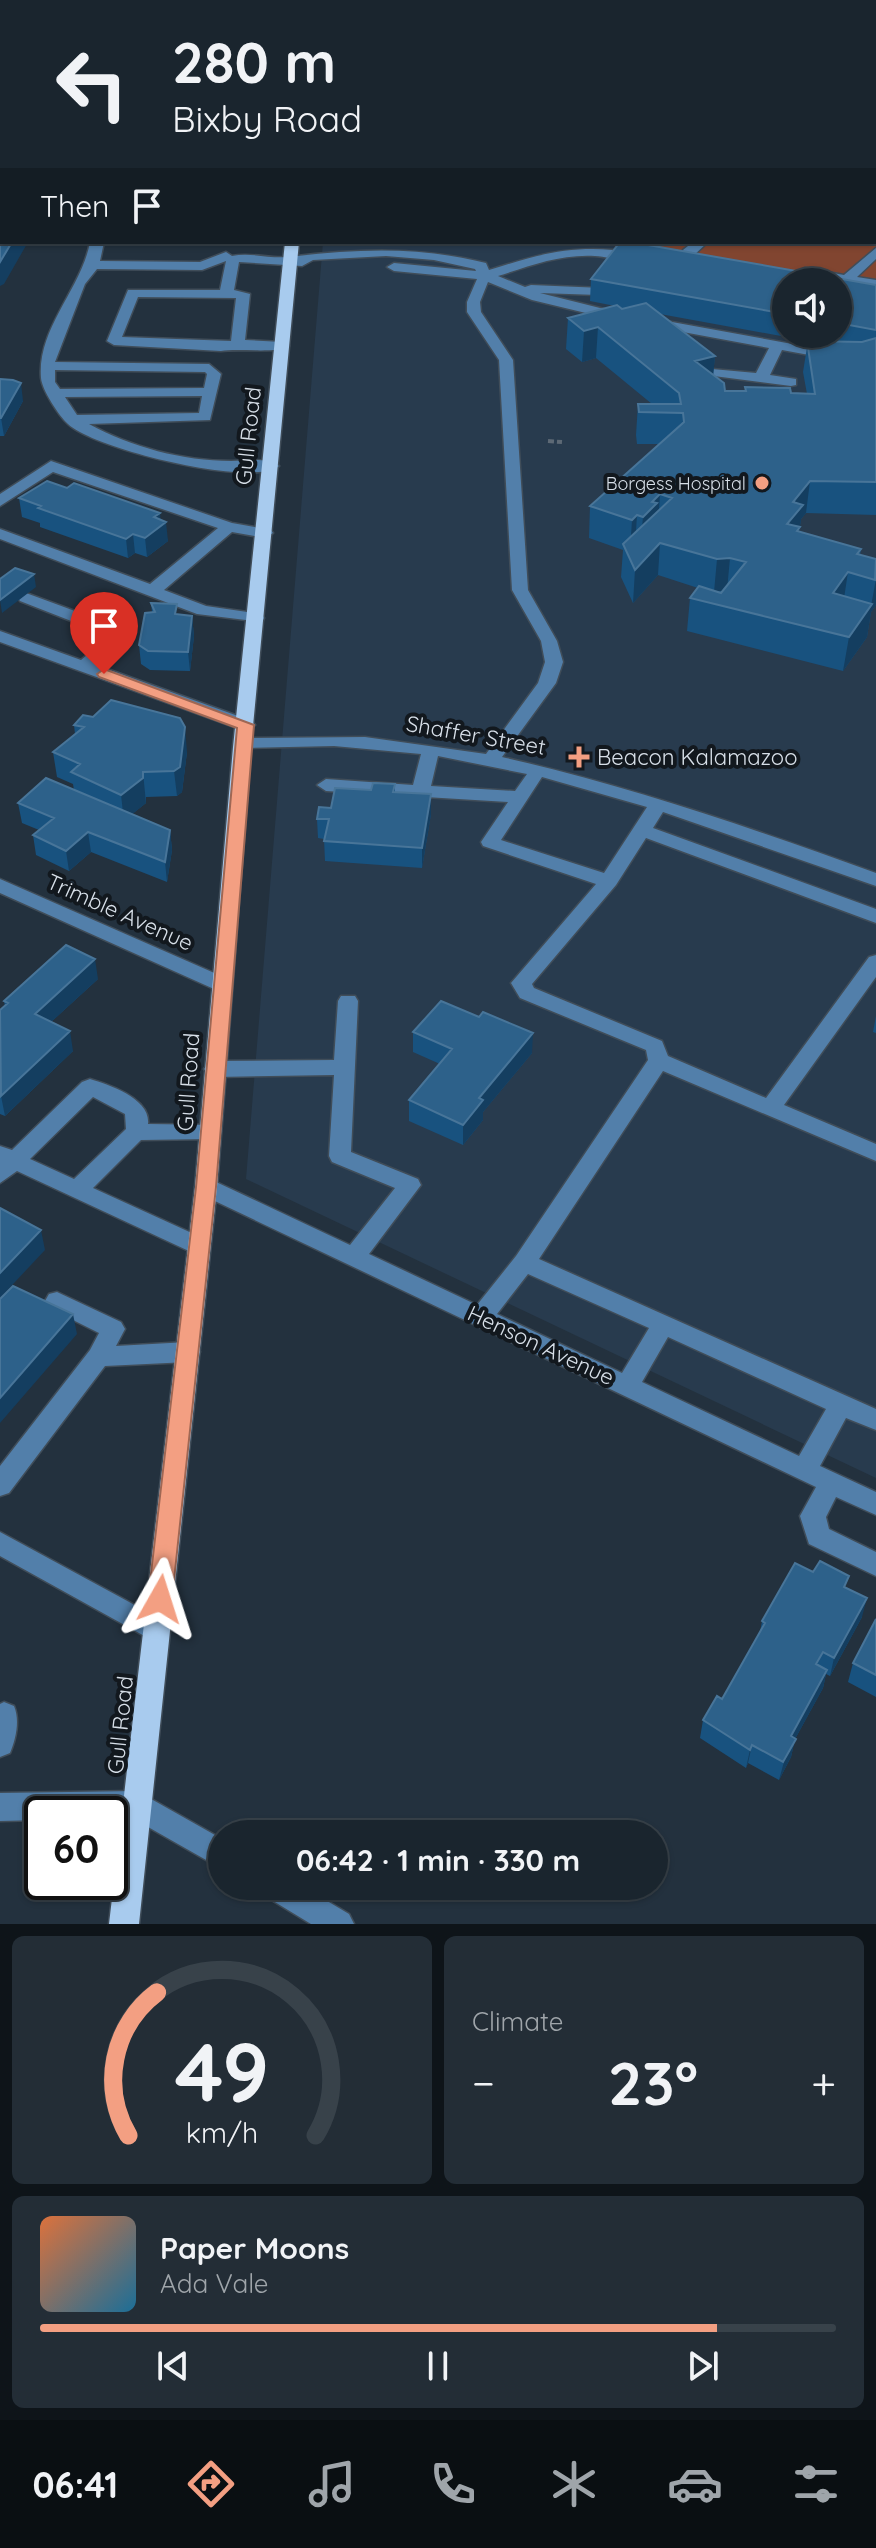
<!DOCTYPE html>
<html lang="en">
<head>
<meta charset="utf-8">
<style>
	body { margin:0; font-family:Quicksand,sans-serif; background:#232d36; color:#f1f3f6; height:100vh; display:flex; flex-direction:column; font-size:30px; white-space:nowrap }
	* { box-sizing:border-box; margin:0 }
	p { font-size:26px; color:#9fa5aa }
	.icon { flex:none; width:44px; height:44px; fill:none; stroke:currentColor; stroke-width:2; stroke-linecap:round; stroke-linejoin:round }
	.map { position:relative; height:1924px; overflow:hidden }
	.side { display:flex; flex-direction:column; gap:12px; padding:12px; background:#0e1419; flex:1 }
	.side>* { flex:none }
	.banner { position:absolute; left:0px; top:0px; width:876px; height:244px; box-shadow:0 2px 6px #0004,0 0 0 2px #38424a; background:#1a252e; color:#f1f3f6; overflow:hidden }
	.controls { position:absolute; left:772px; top:268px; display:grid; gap:16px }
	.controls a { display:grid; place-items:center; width:80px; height:80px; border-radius:50%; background:#1a252e; box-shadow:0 2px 6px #0004,0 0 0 2px #38424a; font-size:40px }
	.speed { position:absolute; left:24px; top:1796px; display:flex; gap:16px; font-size:40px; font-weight:700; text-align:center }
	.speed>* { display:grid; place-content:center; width:104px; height:104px; border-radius:50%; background:#1a252e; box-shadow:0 2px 6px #0004,0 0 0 2px #38424a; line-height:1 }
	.speed .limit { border:4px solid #111; border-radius:12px; background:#fff; color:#111 }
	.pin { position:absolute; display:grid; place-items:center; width:68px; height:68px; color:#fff; margin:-82px -34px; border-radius:50% 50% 50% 0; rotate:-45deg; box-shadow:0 0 8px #0007 }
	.pin .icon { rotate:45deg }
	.me { position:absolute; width:88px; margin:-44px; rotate:6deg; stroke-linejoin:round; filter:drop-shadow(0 0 6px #0008) }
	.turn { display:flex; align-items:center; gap:28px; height:168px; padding:0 40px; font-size:36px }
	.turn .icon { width:104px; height:104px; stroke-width:2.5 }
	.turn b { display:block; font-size:56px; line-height:68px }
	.then { display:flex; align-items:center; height:76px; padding:0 40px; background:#0003; gap:16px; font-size:30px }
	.big { font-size:60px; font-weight:800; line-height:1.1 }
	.side .card { flex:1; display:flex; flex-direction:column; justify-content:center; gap:12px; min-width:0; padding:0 28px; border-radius:12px; background:#232d36 }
	.side .dial { align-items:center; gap:0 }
	.dial svg { height:208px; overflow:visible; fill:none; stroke:#38424a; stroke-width:7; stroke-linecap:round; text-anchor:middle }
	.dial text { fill:#f1f3f6; stroke:none }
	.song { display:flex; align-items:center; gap:24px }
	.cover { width:96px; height:96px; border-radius:12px; background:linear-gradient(135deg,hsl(20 70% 55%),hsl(200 70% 35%)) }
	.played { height:8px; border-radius:4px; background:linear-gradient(90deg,#f39f82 85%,#38424a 85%) }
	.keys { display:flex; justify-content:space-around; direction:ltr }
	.heat { display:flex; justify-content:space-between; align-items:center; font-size:44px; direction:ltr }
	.side .tiles { flex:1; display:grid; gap:12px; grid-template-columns:1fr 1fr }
	.card:last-child { grid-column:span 2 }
	.trip { position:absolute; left:208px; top:1820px; width:460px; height:80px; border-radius:40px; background:#1a252e; box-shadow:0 2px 6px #0004,0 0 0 2px #38424a; font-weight:800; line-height:80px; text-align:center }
	.tab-bar { display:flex; height:128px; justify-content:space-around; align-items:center; background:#0a0f12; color:#9fa5aa }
	.tab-bar .icon { width:56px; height:56px }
	.tab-bar .active { color:#f39f82 }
	.tab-bar b { font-size:36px; color:#f1f3f6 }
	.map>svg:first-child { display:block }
</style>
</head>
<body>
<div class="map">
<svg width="876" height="1924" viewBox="0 0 876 1924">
	<rect width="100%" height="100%" fill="#23313e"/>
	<path fill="#283b4e" d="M323,242h267l235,40h-39v52h52l38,-43v1187l-630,-299z"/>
	<path fill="#814530" d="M342,0h534v291l-286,-49h284v-240z"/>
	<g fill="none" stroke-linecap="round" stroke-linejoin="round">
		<defs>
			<path id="minor" d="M491,0h16l1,2h-16z
				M693,0h16l1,2h-16z
				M874,42h2v6h-2z
				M874,131h2v8h-2z
				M2,138v8l-2,1v-8z
				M874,206h2v8h-2z
				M90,242h14l-4,19 100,1 26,-10 6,4c19,-4 38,3 56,1 69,-8 130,-11 198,6l3,7c45,-14 77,-24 124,-20 11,1 23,0 31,6 -12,8 -35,1 -49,0 -35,-2 -65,10 -97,20l27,11 6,-2 72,3 2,3 -7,4 -58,-2 84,21 2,3 -7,4 -87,-21 -44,-18 -8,20 1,10 32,48 15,230 29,51 6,21 -7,21 -54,74c127,29 250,71 374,116v13l-213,-74 -10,16 223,81v14l-230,-85 -30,47 -84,99 2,4 128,53 6,15 98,42 103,-141 7,-2v22l-92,128 92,39v17l-213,-90 -124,188 337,150v21l-30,-12 -26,48 56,26v23l-40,-18 -10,20 3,12 47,23v24l-67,-32 -9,-28 16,-29 -618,-294 -3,-6 3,-6 8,-2 8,2 136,64 45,-57 -63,-26 -3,-6 5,-81 -119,2 -7,-3 -4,-5 4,-5 7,-3 119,-1 4,-59 3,-5h14l3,5 -7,151 67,27 3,6 -52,69 108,51 39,-49 132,-196 -2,-10 -126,-52 -9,-15 85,-99 -113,-38 -2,-4 27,-40 -182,-11 -9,-6 9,-6 87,6 8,-31 -87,-8 -91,2 -9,-5 9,-5 122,-1 121,17 52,-71 7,-21 -4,-21 -29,-51 -13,-230 -32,-48v-10l10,-23 -83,-8 -7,-4 7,-4 82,8 -1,-2 -41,-9 -48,-4 -73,4 -11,6 -63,-4 -5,28 16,4 -5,46 37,2 7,4c-12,8 -50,2 -68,5l-107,-6 -7,-4 21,-51h92l6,-29 -24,9 -105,-1 -12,15 -30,78 154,2 12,10 -11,46 -121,4c42,23 94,37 142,37 14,0 37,-4 48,5 -26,22 -185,-17 -211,-42 -9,-8 -26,-34 -27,-46 -4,-50 41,-90 49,-136zM138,297l98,1 -5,43 -109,-4zM55,370l150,2 2,2 -3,14 -144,1 -5,-7zM202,396l-3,17 -122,2 -12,-18zM438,756l89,18 -12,17 -84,-5zM542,777l105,30 -43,66 -103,-33zM528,1274l121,54 -27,45 -125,-59zM668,1337l158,72 -27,47 -157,-74z
				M693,242h15l-15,14h-10v-6z
				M876,248v11l-19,18 19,3v8l-71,-12 -7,-4 7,-4 39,7z
				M650,318l181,33 7,4 -7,4 -49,-9 -12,25 26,4v6l-5,1 -85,-11 -5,-1v-6l55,5 13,-25 -124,-23 -2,-3z
				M51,461l181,62 39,7 2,3 -8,5 -33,-6 -68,58 42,16 56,8 2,4 -2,4 -65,-8 -197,-75v-10l150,55 68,-56 -165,-56 -53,34v-12z
				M26,593l95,35 2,12 -2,4 -25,21 156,56 3,4 -9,5 -6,-1 -240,-87v-11l81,29 26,-22v-3l-87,-34 -2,-3 2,-3z
				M0,879l228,100 3,5 -3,5h-14l-214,-96z
				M90,1079c20,6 61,20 58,45l70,1 3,6 -3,6 -8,2 -69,1 -48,48 114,52 3,6 -3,6 -8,3 -8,-3 -174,-81 -17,12v-37l12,4 70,-68zM93,1097l32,17 1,15 -52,50 -44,-20z
				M57,1292l64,30 4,7 -9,17 72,-4 8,3 4,7 -4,7 -8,3 -83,4 -96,127 -9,3v-30l90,-116 9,-17 -50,-25 -4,-7 4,-7z
				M0,1532l166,90 4,8 -4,8 -9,4 -9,-4 -148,-82z
				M4,1702l10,4c6,14 2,33 -4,47l-10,4v-53z
				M137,1791l85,48v30l-88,-50h-24v-5h-68v6l-42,1v-28z
				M261,1886h41l47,28 5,10h-43l-46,-28z"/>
			<path id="major" d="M311,0h10v2h-10z
				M285,242h14l-48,505 -34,440 -78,737h-30l86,-737 38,-440z"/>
		</defs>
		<use href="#minor" stroke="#404d59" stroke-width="3"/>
		<use href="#major" stroke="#404d59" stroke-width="3"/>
		<path stroke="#5d6975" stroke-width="4" stroke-dasharray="6 3" stroke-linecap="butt" d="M548,441l14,1"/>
		<use href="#minor" fill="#527faa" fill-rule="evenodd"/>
		<use href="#major" fill="#a8cbee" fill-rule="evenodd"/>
	</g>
	<path fill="#18527f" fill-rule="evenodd" d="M177,0h22l-4,2h-10z
		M200,0h24v2h-24z
		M620,242h11l245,43v230l-70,-2 -5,6 -2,13 62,17 -1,6 16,4v46l-5,7 -4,25 -24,34 -156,-40 3,-33 8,-10 -40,-13 -25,28 -12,-26 2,-27 -34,-12 1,-32 69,-62h-22l-1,-9 2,-31h14l-56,-46 -14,4 -16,-13 2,-31 47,-12 -25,-5 1,-22zM786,282h52v52h-52zM660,314l148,27 -5,31 4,22 -16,-1 -1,-5 -45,-1v4h-20l-1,-8 -11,-8 2,-19z
		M0,379l23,22 -19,35h-4z
		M19,498l142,22 7,21 -21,16 -12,-4 -7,5 -88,-31v-4l-18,-6z
		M151,603l27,12 14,1 2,20 -4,35 -40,-1 -9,-6 -2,-19 13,-33z
		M74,725l113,27 -5,40 -5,4 -31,1v6l-14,11 38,16 2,20 -5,32 -76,-30 -22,19 -33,-16 -3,-20 6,-5 -17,-7 -4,-20 56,-13 -1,-6 -16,-7 -4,-25 22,-18z
		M395,784v8l36,22 -9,54 -97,-7 -1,-22 -6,-1 -1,-19 14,-11 40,-18z
		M98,979l-47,43 22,29 -68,65 -5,-2v-104l5,-4 -1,-5z
		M876,1016v17l-3,-1z
		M413,1032l119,21 -49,59v8l-20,25 -54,-24v-21l31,-36 -27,-12z
		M847,1588l15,29 -32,59 -4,-2 -3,14 -28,51 -4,18 -12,23 -31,-17 -2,5 -46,-30 3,-18 19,-21 38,-67 2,-11z
		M876,1619v78l-28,-15 5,-19z"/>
	<path fill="#143e60" d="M61,0h11l1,2h-11z
		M211,0h13v2h-13z
		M2,174v23l-2,1v-22z
		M12,242h16l-24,42 -4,2v-24z
		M598,327l-2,31 -14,4 2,-31z
		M715,356l-3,31 -17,-26z
		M21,383l2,18 -19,35 -3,-18z
		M810,481l-4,32 -5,6 -5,41 -9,-36 6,-22z
		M660,494l-2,32 -18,23 3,-32 9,-15z
		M160,513l1,12 5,-3 2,19 -21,16 -2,-19 9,-21z
		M637,515l-2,32 -5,5 2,-32z
		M133,534l2,19 -7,5 -2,-19z
		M660,543l-2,32 -25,28 2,-33z
		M730,558l-3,32 -13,2 3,-33z
		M848,572l-5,33 -10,-12z
		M34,574l2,13 -34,26 -2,-13z
		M876,579v26l-5,7 -4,25 -24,34 6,-34 22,-31z
		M192,616l2,20 -4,35 -2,-19z
		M185,727l2,25 -5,40 -5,4 -3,-25z
		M143,772l3,31 -22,18 -3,-26z
		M431,794v20l-9,54v-20z
		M170,830l2,20 -5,32 -2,-20z
		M88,832l3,20 -22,19 -3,-20z
		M95,959l3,20 -60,55 -3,-20z
		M70,1031l3,20 -68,65 -4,-20z
		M533,1033l-1,20 -49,59v8l-20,25v-20l16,-27z
		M41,1230l4,20 -45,48v-25z
		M73,1314l4,20 -77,89v-25z
		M867,1598l-5,19 -32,59 4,-18z
		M827,1670l-4,18 -28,51 -4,18 -12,23 12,-44z
		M752,1745l-4,18 -2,5 4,-18z"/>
	<path fill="#2d618a" stroke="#487599" stroke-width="2" d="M2,146v28l-2,2v-29z
		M0,191h2v51h10l-12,20z
		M620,242h11l245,43v45l-38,-7v-41h-52v32l-195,-35z
		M646,303l69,53 -20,5 29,22 1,8h21l-1,-4 45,1 1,5 24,1 -8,-53 55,1 14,-4v144l-66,-1 -17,21 10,3 -16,19 13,3 -3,4 64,18 -4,5 19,5 -1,21 -27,-8 -15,21 39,11 -23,33 -159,-39 9,-12 22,7 25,-31 -16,-4 -13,1 -57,-16 -25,27 -12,-26 49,-46 -12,-4 -8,8 5,1 -14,14 -6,-2 -5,5 -42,-14 94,-84 -1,-9 -44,-1 -1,-8h43l-2,-11 -81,-66 -14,4 -16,-13 49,-13 5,4z
		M0,379l13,1 8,3 -20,35h-1z
		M47,481l20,7 7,-5 86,30 -6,4 12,5 -21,16 -12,-4 -7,5 -88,-31 3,-2 -22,-8z
		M15,568l19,6 -34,26v-21z
		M151,603l26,1 -2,10 17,2 -4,36 -40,-1 -9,-6 6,-32 10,-1z
		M111,700l69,18 5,9 -5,40 -6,4 -31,1v6l-22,17 -50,-23 9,-8 -27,-12 31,-25 -10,-2 9,-10 10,2z
		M46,778l124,52 -5,32 -77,-30 -22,19 -33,-16 21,-17 -36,-15z
		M373,783l22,1 -2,8 38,2 -9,54 -98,-7 5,-22h-12l2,-12 12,1 4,-20 36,2z
		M66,945l29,14 -60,55 35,17 -69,65 -1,-86 8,-7 -4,-2z
		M441,1001l38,16 4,-5 50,21 -54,65 4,2 -20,25 -54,-25 43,-51 -39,-17z
		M0,1208l41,22 -41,43z
		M13,1286l60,28 -73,84v-99z
		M820,1561l29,15 -5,11 23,11 -33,60 -11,-6 -7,12 11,6 -36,66 5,3 -13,23 -31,-17 -2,5 -47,-30 14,-24 5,3 43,-76 -3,-2 33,-58 18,9z
		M876,1619v56l-23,-12z"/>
	<path fill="#f39f82" stroke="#9e6754" stroke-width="2" d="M104,669l150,56 -38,462 -44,412 -4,8 -8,3 -8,-3 -4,-8 48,-412 41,-459 -138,-51 -2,-3z"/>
	<g fill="#f39f82" stroke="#12181e" stroke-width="3">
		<circle cx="762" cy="483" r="8"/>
		<path d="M575 745h8v8h8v8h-8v8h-8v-8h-8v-8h8z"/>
	</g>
	<g text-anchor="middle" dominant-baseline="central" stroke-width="8" stroke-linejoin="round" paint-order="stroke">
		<g font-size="18" fill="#d7dfe8" stroke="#12181e" text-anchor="end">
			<text x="746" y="483">Borgess Hospital</text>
		</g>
		<g font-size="22" fill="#d7dfe8" stroke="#12181e">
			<text transform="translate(248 436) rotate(-84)">Gull Road</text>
			<text transform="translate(476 735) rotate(10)">Shaffer Street</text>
			<text transform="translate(120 912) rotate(24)">Trimble Avenue</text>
			<text transform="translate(188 1082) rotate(-86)">Gull Road</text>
			<text transform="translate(541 1345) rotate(25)">Henson Avenue</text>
			<text transform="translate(120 1725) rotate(-84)">Gull Road</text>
		</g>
		<g font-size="22" fill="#d7dfe8" stroke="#12181e" text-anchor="start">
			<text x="597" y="757">Beacon Kalamazoo</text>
		</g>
	</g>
</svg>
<div class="controls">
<a><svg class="icon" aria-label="sound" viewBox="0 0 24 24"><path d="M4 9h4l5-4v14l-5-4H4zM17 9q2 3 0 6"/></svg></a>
</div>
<div class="speed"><div class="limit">60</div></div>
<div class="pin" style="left:104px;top:674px;background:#d93025"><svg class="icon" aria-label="arrive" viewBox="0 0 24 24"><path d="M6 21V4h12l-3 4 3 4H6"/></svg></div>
<svg class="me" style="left:160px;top:1599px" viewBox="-20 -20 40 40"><path d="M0-17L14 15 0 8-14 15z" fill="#f39f82" stroke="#fff" stroke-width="4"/></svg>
<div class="trip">06:42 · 1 min · 330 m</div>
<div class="banner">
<div class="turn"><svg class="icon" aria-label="left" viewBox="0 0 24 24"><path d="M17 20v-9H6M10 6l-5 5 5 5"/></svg><div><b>280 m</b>Bixby Road</div></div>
<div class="then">Then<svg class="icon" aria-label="arrive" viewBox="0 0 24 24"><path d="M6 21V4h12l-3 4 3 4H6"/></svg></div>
</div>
</div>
<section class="side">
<div class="tiles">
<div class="card dial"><svg viewBox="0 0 100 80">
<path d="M14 69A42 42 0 1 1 86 69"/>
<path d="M14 69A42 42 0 0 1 25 14" stroke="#f39f82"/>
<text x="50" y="56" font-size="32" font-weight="700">49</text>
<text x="50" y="72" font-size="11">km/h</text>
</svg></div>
<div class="card"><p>Climate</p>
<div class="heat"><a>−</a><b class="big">23°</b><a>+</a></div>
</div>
<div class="card">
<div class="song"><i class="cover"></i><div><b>Paper Moons</b><p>Ada Vale</p></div></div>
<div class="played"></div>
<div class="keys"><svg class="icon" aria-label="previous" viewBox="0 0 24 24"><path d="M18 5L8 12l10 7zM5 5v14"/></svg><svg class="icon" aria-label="pause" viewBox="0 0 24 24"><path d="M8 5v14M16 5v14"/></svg><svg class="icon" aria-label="next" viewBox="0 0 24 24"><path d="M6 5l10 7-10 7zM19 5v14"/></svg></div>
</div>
</div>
</section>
<nav class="tab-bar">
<b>06:41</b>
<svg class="icon active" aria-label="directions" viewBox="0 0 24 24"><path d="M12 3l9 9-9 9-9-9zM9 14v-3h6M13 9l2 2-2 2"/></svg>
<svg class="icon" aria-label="music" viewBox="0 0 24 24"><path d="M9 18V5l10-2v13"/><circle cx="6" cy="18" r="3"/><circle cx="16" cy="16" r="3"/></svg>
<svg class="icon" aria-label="phone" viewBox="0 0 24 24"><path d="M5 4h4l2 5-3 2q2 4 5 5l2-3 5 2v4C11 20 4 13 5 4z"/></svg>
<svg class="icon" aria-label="climate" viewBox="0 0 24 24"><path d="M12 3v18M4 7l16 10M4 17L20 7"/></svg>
<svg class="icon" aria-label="car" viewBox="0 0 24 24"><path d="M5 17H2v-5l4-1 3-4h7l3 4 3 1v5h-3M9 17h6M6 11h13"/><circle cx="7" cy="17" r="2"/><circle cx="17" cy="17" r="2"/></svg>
<svg class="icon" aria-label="filters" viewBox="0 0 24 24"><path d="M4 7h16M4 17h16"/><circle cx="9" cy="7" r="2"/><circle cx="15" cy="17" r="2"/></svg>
</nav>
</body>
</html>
